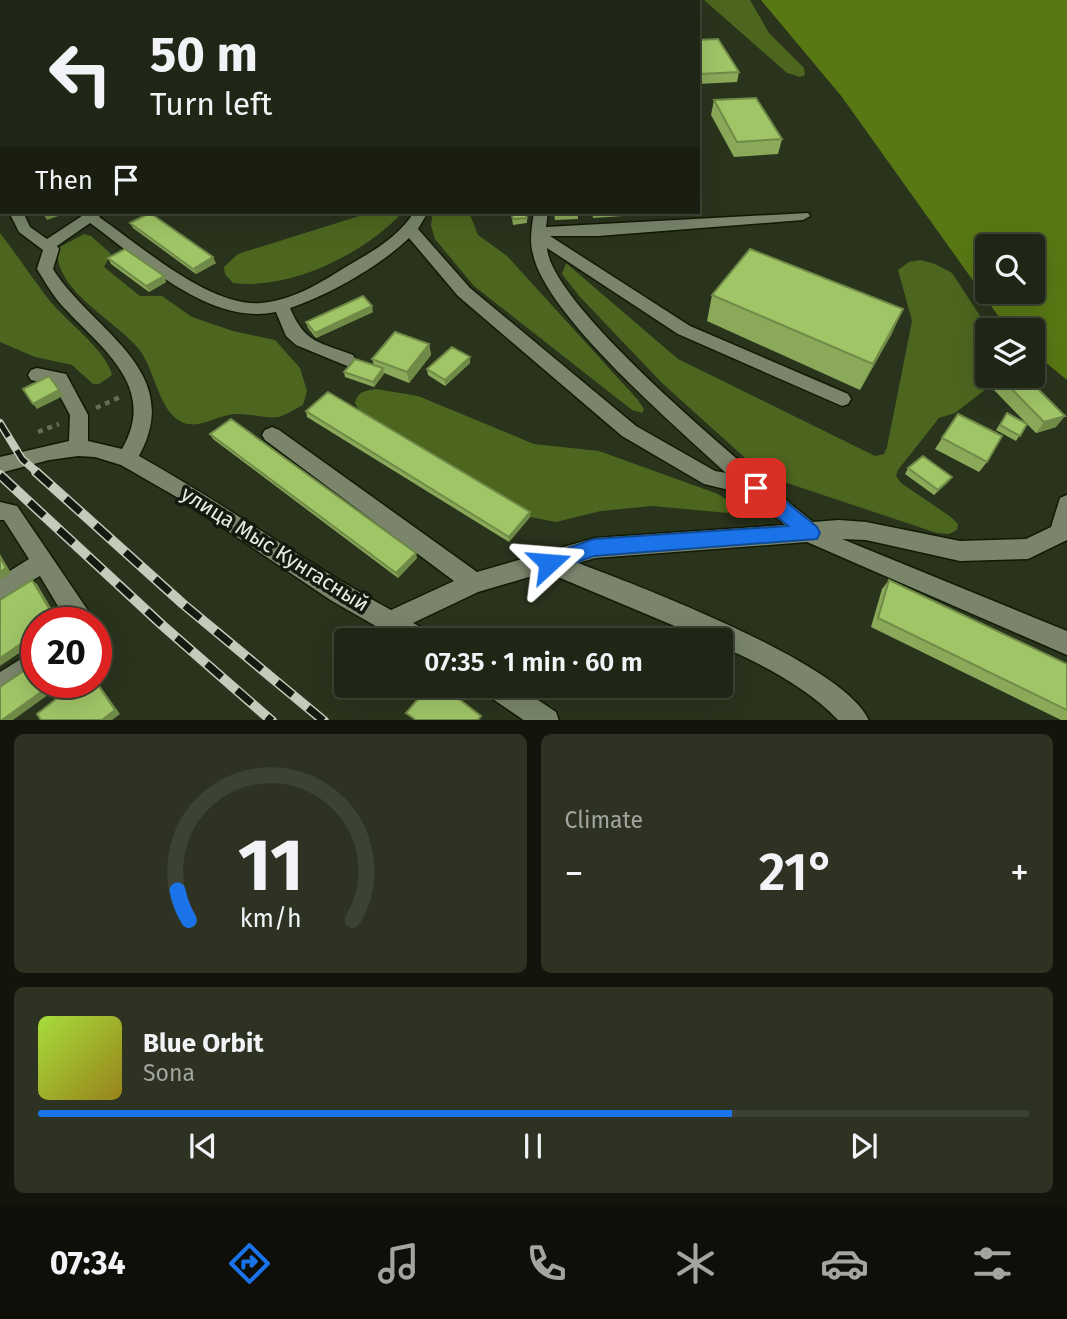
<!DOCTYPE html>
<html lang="en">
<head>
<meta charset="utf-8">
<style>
	body { margin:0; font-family:"Fira Sans",sans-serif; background:#2d3222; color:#f1f3f6; height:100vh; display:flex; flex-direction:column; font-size:26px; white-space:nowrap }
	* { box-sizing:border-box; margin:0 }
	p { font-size:23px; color:#a2a5a0 }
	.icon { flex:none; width:38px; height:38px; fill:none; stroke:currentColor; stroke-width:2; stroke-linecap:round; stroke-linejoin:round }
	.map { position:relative; height:720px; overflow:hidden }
	.panel { display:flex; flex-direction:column; gap:14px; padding:14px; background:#12150c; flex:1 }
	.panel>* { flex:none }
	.guide { position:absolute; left:0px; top:0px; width:700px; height:214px; box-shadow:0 7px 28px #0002,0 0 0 2px #3d4334; background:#202615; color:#f1f3f6; overflow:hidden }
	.buttons { position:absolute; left:975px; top:234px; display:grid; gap:14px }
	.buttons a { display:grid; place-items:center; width:70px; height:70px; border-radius:7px; background:#202615; box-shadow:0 7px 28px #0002,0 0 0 2px #3d4334; font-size:35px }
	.speed { position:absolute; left:21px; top:607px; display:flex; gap:14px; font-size:35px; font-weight:700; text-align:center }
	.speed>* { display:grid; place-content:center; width:91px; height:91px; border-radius:50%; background:#202615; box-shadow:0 7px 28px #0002,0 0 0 2px #3d4334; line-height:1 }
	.speed .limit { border:10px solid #d22; background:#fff; color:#111 }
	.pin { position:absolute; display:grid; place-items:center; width:60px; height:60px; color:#fff; margin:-30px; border-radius:14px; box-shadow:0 4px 10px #0006 }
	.me { position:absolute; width:77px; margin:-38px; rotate:71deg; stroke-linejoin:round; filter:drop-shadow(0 0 5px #0008) }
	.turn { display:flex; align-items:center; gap:24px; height:147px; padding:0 35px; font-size:32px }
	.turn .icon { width:91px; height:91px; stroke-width:2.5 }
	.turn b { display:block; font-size:49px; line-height:60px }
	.then { display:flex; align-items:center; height:66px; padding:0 35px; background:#0003; gap:14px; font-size:26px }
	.big { font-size:52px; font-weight:600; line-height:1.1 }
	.panel .widget { flex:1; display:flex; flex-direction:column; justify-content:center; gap:10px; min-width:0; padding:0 24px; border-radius:10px; background:#2d3222 }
	.panel .dial { align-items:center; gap:0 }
	.dial svg { height:182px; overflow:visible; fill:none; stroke:#3d4334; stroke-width:7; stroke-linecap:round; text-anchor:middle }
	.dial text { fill:#f1f3f6; stroke:none }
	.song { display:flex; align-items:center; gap:21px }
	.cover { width:84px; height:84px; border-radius:10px; background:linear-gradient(135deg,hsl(80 70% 55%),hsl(50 70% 35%)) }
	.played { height:7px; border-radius:4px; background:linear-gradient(90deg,#1a73e8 70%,#3d4334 70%) }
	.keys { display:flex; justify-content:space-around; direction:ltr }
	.heat { display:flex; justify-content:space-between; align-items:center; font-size:38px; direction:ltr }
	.panel .tiles { flex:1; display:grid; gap:14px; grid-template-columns:1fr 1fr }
	.widget:last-child { grid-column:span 2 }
	.trip { position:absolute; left:334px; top:628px; width:399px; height:70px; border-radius:7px; background:#202615; box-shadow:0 7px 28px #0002,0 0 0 2px #3d4334; font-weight:600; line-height:70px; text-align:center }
	.dock { display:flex; height:112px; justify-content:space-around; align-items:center; background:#0d0f08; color:#a2a5a0 }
	.dock .icon { width:49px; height:49px }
	.dock .active { color:#1a73e8 }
	.dock b { font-size:32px; color:#f1f3f6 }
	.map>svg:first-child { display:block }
</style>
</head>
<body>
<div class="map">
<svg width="1067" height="721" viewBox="0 0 1067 721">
	<rect width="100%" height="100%" fill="#2a331c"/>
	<path fill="#4c661f" d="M704,0h46l19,33 35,35 1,7 -5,2 -13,-4z
		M372,212h31c-39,42 -112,78 -170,71l-8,-9 -1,-7 14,-13z
		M433,212h36l9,23 29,21 131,144 6,9 -2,4 -10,-3 -158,-124 -39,-47 -4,-14z
		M0,233c17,22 32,45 49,67 16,20 58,51 63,75l-13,9h-6l-21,-19 -37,-8 -35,-15z
		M84,234l7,2 20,18 -7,13 36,29h22l30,21 41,14 42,9 25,28 7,23 -4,14c-8,4 -17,10 -24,12 -14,2 -29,-4 -43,-3 -17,0 -34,15 -52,9 -26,-10 -28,-53 -46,-75 -23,-28 -86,-59 -80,-100z
		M920,260l15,4 17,9 38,58h-3v45h16l-48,37 -16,5 -41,52 -2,6 5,7 50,34 7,7 -1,6 -8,4 -12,-1 -150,-50 -34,-18 -91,-82 -82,-86 -18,-23 4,-11 112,96 197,97 9,-2 3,-7 25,-126 -14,-51 11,-8z
		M376,389l42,7 116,48 65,7 119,43 14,9 -4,10 -76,-7 -51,5 -45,11 -26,-5 -168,-100 -7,-14c3,-12 10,-12 21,-14z"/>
	<path fill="#587814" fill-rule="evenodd" d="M761,0h306v380l-34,-28 -1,-21h-23l-167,-234zM987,247h45v45h-45z"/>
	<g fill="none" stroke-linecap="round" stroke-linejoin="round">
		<defs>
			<path id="minor" d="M351,0h10l-11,2z
				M444,0h10l-11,2z
				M516,0h42l1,2h-44z
				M9,212h14l7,15 17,12 41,-27h16l-5,5c41,28 111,91 163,86 30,-3 57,-19 82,-35 26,-15 54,-30 70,-56h14l-10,17 52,59 166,138 79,45 11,2c-48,-45 -180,-157 -193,-219 -4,-13 -1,-28 1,-42h14l-2,15 262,-14 2,3 -7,4 -205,16h-48l140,90 158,68 3,5 -3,5 -6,2 -164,-72 -131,-86c4,60 213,231 266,274l26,-2 27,2 94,19 66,-2 25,-12 9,-29 7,-3v45l-39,19 -68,2 -94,-21 -24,-1 225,92v24l-260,-113 -212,16 -17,5c61,23 268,101 291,158h-30c-32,-34 -76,-56 -118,-75v-6h-13l-162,-68 -68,20 -65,31 17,9 4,8h-34l-68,-39 -152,-102 -59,-34 -26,-8 -17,-1 -29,4 -49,13v-16l69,-16 1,-26 -16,-30 -23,-5 -3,-5 3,-5 6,-2 29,6 22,41v26l34,8c38,-65 -26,-104 -64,-148 -8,-10 -14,-21 -21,-32l6,-19 -24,-18zM90,223c51,37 119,103 186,89l10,24 10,9 51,21 6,-1 3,-5 -3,-5c-33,-13 -48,-11 -63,-47 39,-13 90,-42 119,-70l49,58 164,140 82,48 46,11 35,30 -190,13 -118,34 -198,-142 -7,-3 -7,3 -3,5 3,5 189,141 -63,29c-87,-48 -166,-106 -252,-154 47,-86 -47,-125 -86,-187l6,-20 -2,-3z
				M0,502l17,4 72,106 3,11h-24l-28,-47 -40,23v-22l29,-18 -25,-39h-4z
				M37,649v27l-37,23v-27z
				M484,686h33l39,26 3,9h-34l-38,-26z"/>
		</defs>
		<use href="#minor" stroke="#121a05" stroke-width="3"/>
		<path stroke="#666e5a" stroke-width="4.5" stroke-dasharray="5 5" stroke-linecap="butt" d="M96,408l24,-11
			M38,432l21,-8"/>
		<use href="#minor" fill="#7a856c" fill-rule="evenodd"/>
		<defs>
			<path id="rail-far2" d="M8,2l2,-2
				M0,23l2,-2"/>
			<path id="rail-far1" d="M0,423l22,36 16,14"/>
			<path id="rail" d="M36,472l147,132 141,117
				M0,475l162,150 110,96"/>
		</defs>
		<use href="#rail-far2" stroke="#c4cbbb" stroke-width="5"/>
		<use href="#rail-far1" stroke="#c4cbbb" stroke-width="8"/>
		<use href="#rail" stroke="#c4cbbb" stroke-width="10"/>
		<use href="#rail-far2" stroke="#15190f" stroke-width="3.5" stroke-dasharray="10" stroke-linecap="butt"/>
		<use href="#rail-far1" stroke="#15190f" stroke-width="5" stroke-dasharray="16" stroke-linecap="butt"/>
		<use href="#rail" stroke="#15190f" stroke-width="7" stroke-dasharray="20" stroke-linecap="butt"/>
	</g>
	<path fill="#8aa959" d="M698,40l41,32 -2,10 -39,2z
		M714,100l68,39 -4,15 -44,3 -23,-42z
		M511,212l16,6v5l-14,2z
		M554,212h24v7l-23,1z
		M592,212h47v3l-46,3z
		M130,223l86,40 -20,11 -63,-46z
		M108,258l56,18 2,6 -17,10 -38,-28z
		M712,295l191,14 -12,26 -31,55 -153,-69z
		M373,312l-57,26 -8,-10 -2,-6z
		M429,344l2,11 -22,28 -25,-10 -10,14 -29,-10 -1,-5 30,-7 -2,-6z
		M470,357v6l-25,23 -17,-11 -1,-6z
		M1046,378l-8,11 18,38 -20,6 -9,-9 -11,17 -20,-11 11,-17 19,10 -32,-33 8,-11z
		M306,411l224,101v5l-21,25 -202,-125z
		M958,414l29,48 -8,10 -44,-23z
		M210,434l207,124 -19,20 -185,-139z
		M908,468l40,14 -14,13 -29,-21z
		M889,580l178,84v56h-6l-190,-93 11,-38z
		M378,686h16l-6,7z"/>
	<path fill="#708a48" d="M2,132v12h-2v-11z
		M42,212h28l-23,8z
		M213,257l3,6 -20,11 -3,-5z
		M164,276l2,6 -17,10 -3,-6z
		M372,306l1,6 -57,26 -1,-5z
		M903,309l-12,26 -31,55 13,-26z
		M429,344l2,11 -22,28 -2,-11z
		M470,357v6l-25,23v-6z
		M383,368l1,6 -10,13 -1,-5z
		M59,390l4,6 -26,13 -4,-5z
		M1065,416l-9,11 -20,6 8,-11z
		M952,477l-4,5 -14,13 4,-5z
		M530,512v5l-21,25v-5z
		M416,553l1,5 -19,20 -2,-5z
		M0,554l11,19 -11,7z
		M32,580l5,4 23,39h-9z
		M37,633v8l-37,25v-8z
		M96,680l24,34 -8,6h-10z
		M55,682h11l-53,38h-11z
		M389,686h5l-6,7 -1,-4z"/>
	<path fill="#a0c567" stroke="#708a48" stroke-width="2" d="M132,0h15l-1,2h-15z
		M306,0h24v2h-24z
		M457,0h18l-1,2h-18z
		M718,39l21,33 -39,2 -2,-3v-31z
		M0,67h2v15h-2z
		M756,98l26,41 -45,3 -23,-42z
		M0,111h2v21l-2,1z
		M511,212h14l2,6 -14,1z
		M555,212h23v1l-23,1z
		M150,213l63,44 -20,12 -63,-46z
		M125,249l39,27 -18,10 -38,-28z
		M750,249l153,60 -30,55 -161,-69z
		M363,296l9,10 -57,27 -9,-11z
		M395,332l34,12 -22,28 -35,-13z
		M452,347l18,10 -25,23 -18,-11z
		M355,359l28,9 -10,14 -29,-10z
		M1032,371l14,7 -7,10 -5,-3 -9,-9h7z
		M49,376l10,14 -26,14 -10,-15z
		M1011,376h14l40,40 -21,6 -42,-43z
		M328,392l202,120 -21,25 -203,-126z
		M1007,413l20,11 -7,12 -20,-11z
		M958,414l44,22 -15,26 -45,-24z
		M231,419l185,134 -20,20 -186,-139z
		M923,456l29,21 -14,13 -30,-22z
		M0,557l6,11 -6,4z
		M32,580l24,40 -5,3h-14v10l-37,25v-58z
		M889,580l178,84v46l-189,-92z
		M372,634l9,6h-14z
		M37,662v20h18l-53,38h-2v-33z
		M78,682h18l19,28 -13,10h-61l-4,-6z
		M429,686h13l39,30 -3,4h-62l-10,-7z"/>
	<path fill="#1a73e8" stroke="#114b97" stroke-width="2" d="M756,480l6,2 55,45 3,6 -3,6 -223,17 -45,16 -7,-3 -3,-6 3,-6 52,-18 194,-13 -39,-33 -3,-5 3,-6z"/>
	<g text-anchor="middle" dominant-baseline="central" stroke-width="7" stroke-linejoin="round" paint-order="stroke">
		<g font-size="21" fill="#e6eddf" stroke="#15190f">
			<text transform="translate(275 549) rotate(32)">улица Мыс Кунгасный</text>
		</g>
	</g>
</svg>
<div class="buttons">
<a><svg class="icon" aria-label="search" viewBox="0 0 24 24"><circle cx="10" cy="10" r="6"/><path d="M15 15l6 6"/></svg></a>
<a><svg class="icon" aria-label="layers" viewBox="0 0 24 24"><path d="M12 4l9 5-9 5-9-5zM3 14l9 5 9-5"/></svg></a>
</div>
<div class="speed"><div class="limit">20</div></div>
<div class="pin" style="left:756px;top:488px;background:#d93025"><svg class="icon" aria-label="arrive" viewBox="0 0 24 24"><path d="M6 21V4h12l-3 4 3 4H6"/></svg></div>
<svg class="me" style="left:549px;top:563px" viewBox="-20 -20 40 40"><path d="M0-17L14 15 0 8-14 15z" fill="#1a73e8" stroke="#fff" stroke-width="4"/></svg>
<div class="trip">07:35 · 1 min · 60 m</div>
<div class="guide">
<div class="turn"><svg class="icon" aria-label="left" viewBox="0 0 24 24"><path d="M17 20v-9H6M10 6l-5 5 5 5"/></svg><div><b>50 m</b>Turn left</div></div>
<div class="then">Then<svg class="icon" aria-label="arrive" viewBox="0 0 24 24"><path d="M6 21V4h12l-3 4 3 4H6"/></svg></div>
</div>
</div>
<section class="panel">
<div class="tiles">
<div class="widget dial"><svg viewBox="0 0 100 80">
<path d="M14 69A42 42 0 1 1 86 69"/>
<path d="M14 69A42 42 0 0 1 9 56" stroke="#1a73e8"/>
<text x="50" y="56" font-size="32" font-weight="700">11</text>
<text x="50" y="72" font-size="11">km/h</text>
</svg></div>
<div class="widget"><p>Climate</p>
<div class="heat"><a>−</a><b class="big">21°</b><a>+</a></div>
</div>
<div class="widget">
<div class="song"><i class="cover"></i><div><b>Blue Orbit</b><p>Sona</p></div></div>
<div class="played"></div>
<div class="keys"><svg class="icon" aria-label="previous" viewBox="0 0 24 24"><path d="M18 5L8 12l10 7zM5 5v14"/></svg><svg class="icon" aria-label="pause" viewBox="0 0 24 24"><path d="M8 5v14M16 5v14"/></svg><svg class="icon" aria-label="next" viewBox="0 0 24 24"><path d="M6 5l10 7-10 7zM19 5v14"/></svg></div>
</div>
</div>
</section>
<nav class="dock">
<b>07:34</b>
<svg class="icon active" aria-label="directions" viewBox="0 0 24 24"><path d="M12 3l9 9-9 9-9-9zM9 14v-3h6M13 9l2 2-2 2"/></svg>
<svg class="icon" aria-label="music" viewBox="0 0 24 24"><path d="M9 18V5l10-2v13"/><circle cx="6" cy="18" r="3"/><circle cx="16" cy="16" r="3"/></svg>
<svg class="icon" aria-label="phone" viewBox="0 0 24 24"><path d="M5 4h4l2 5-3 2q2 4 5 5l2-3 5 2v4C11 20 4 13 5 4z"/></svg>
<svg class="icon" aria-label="climate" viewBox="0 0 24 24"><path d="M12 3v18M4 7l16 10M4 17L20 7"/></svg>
<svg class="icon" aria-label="car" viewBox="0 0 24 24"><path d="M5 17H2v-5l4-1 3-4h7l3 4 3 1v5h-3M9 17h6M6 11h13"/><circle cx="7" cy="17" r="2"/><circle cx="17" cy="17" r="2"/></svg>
<svg class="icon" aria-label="filters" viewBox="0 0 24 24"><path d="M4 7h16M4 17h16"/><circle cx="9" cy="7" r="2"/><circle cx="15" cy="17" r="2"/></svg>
</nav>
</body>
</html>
